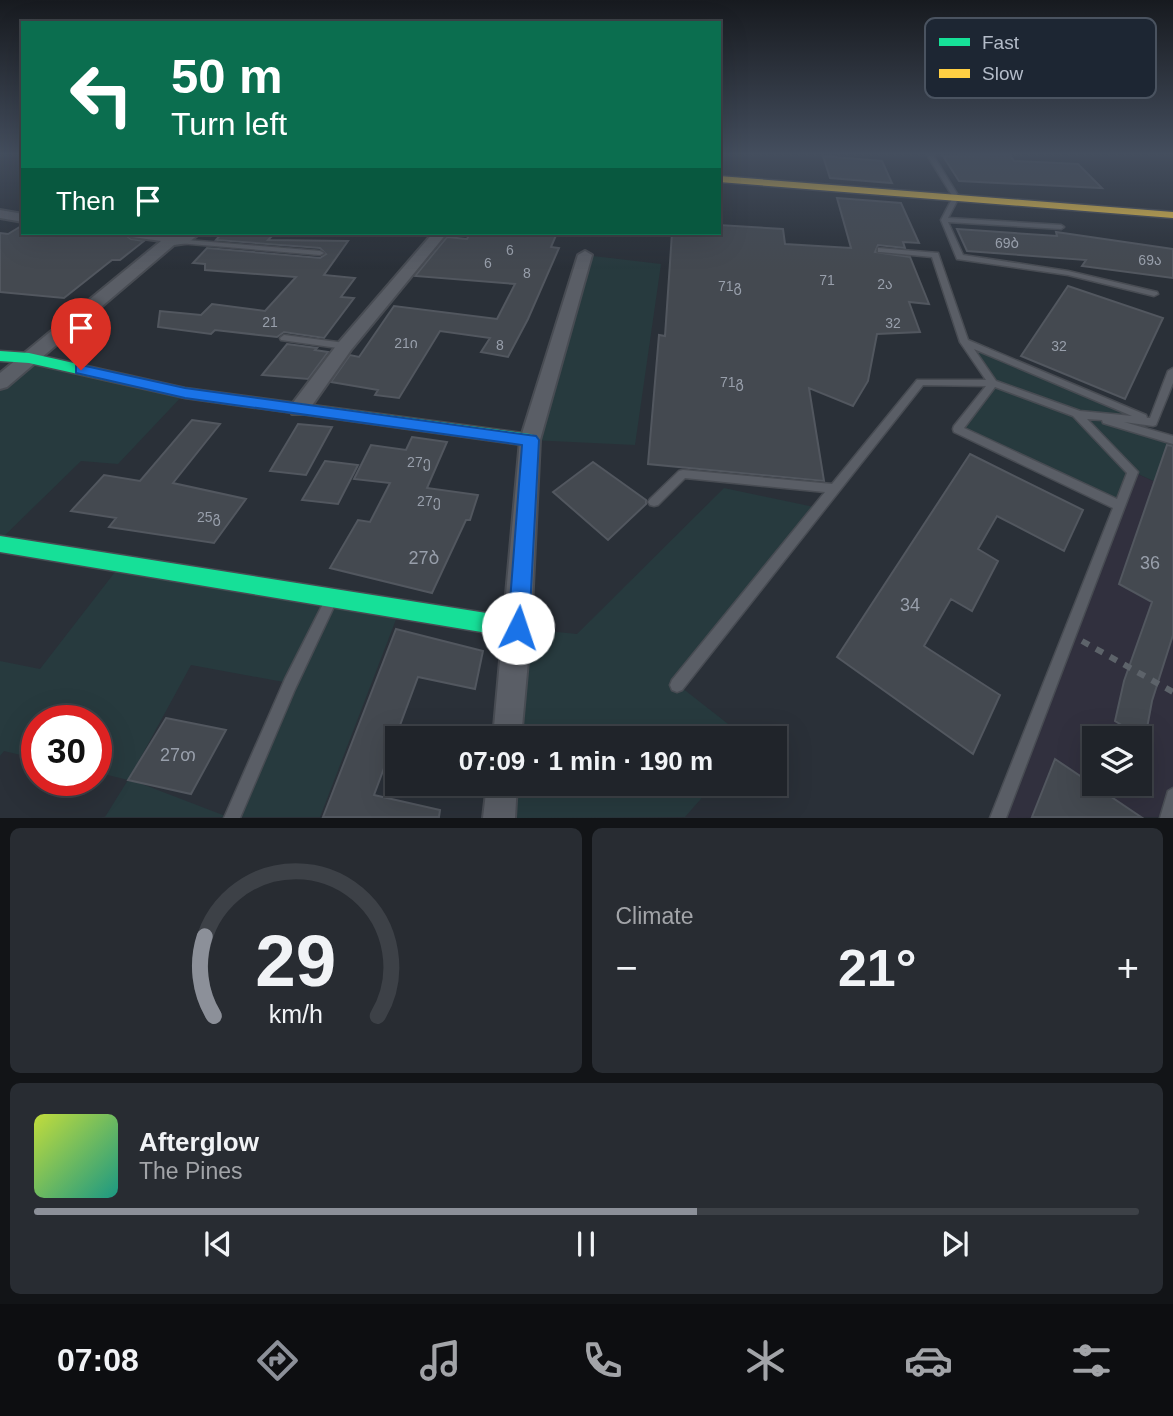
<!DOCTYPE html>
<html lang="en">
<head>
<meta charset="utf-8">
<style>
	body { margin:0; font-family:Helvetica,"Noto Sans Georgian",sans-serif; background:#282c32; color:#f1f3f6; height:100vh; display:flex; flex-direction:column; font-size:26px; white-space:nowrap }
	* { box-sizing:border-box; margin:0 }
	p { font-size:23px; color:#a2a4a8 }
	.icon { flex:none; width:38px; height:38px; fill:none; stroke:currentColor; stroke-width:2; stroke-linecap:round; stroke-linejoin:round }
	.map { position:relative; height:818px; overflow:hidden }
	.panel { display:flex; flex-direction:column; gap:10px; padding:10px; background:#121417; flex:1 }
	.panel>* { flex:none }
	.top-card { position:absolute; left:21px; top:21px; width:700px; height:214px; border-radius:0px; box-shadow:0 7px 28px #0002,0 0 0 2px #3d4147; background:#0b6e4f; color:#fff; overflow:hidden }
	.fabs { position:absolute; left:1082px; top:726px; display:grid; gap:14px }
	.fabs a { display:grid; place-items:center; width:70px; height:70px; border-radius:0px; background:#20242a; box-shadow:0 7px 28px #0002,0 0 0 2px #3d4147; font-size:35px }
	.speed { position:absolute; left:21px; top:705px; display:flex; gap:14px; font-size:35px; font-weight:700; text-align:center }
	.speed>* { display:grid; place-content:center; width:91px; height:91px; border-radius:50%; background:#20242a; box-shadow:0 7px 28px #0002,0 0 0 2px #3d4147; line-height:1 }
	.speed .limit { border:10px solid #d22; background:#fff; color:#111 }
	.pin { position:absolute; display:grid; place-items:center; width:60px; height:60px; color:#fff; margin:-72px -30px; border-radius:50% 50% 50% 0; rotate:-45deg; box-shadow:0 0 7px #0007 }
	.pin .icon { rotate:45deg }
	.me { position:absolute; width:77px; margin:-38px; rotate:4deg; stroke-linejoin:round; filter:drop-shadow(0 0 5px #0008) }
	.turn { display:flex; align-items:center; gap:24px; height:147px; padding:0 35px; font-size:32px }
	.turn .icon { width:91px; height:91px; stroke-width:2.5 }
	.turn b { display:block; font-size:49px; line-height:60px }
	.then { display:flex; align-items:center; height:66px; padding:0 35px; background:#0003; gap:14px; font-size:26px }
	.big { font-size:52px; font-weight:700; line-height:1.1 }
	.panel .card { flex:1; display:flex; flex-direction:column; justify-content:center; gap:10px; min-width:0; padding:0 24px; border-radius:10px; background:#282c32 }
	.panel .dial { align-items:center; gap:0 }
	.dial svg { height:182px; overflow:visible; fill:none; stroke:#3d4147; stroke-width:7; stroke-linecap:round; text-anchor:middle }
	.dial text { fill:#f1f3f6; stroke:none }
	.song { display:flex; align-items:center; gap:21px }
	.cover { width:84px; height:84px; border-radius:10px; background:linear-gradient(135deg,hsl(70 70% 55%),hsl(170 70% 35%)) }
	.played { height:7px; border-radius:4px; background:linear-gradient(90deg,#8c9099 60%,#3d4147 60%) }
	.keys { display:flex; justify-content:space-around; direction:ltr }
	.heat { display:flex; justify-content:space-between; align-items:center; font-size:38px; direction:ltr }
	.panel .tiles { flex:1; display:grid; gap:10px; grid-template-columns:1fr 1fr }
	.card:last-child { grid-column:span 2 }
	.trip { position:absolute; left:385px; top:726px; width:402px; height:70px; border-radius:0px; background:#20242a; box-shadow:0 7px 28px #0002,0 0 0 2px #3d4147; font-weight:700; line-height:70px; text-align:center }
	.menu { display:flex; height:112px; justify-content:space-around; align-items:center; background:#0d0e11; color:#a2a4a8 }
	.menu .icon { width:49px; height:49px }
	.menu .active { color:#8c9099 }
	.menu b { font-size:32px; color:#f1f3f6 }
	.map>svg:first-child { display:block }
</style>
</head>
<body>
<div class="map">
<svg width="1173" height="818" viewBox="0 0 1173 818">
	<rect width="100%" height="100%" fill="#2a3038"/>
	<path fill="#31303e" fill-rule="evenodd" d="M1133,472l40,18v327l-175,1zM1094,738h45v46h-45z"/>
	<path fill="#273a3e" d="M585,255l76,9 -26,181 -105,-5z
		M964,342l189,80 -69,-7 89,25v50l-39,-18 -14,34 -162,-77 35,-46z
		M29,358l156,35 -67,71 -37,-3 -81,79v-157z
		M724,488l95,20 -142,176 69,54h-239l11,-110 59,6z
		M122,563l278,46 -80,208h-88l57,-134 -98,-18 -62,114 99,38h-123l23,-37 -32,-8v-51h-59v38l-33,-8 -4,5v-95l40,8z
		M502,784h212l-29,33 -186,1z"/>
	<path fill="#444950" stroke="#52575f" stroke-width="2" d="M1010,155l4,6 64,3 24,24 -143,-7 -16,-25z
		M823,156l59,5 10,22 -62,-5z
		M837,198l64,5 18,40 -16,-1 2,6 -27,-3 -3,7 35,5 19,47 -20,-2 11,30 -43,2 -9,47 -15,25 -44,-18 15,93 -176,-17 11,-129 6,1 7,-103h47v-8l64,4 2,15 66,4z
		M23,225v8h100l8,6 13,2 -24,19h-8l-48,38 -64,-6v-59l8,1z
		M957,229l100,7 -1,-4 117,17v29l-91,-12 4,-6 -119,-9z
		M222,233h53l-7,7 80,1 -24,34 31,3 -14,19 13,1 -30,40 -40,-6 -7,5 -62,-7 -4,4 -53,-7 2,-16 41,4 11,-11 53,7 31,-34 -91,-7v-6l-12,-1 14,-15 113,10 6,-4 -6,-6 -104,-8z
		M470,233h87l-6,14 8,1 -31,71 -20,38 -27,-5 9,-14 -50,-7 -41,67 -24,-3 3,-5 -47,-8 19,-27 9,2 35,-51 103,13 18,-35 -100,-8 32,-39 20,2z
		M1068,286l95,32 -38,81 -104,-43z
		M287,344l30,4 -2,2 13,2 -20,27 -46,-4z
		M192,420l28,4 -47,59 73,16 -32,44 -105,-16 7,-9 -45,-7 33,-36 36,6z
		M298,424l34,3 -26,48 -36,-4z
		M412,437l35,5 -20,46 51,7 -8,25h-4l-34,73 -102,-25 28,-48 12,2 20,-39 -36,-4 17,-34 35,5z
		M1167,445l6,1v189l-21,66 -7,38 -30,-18 9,-40 28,-79 -33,-18z
		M970,454l113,56 -19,41 -67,-35 -19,33 20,12 -26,50 -21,-12 -27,47 76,49 -27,59 -136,-97z
		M325,461l33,4 -20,39 -36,-4z
		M593,462l53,38v4l-38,36 -55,-48z
		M396,629l87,22 -8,38 -57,-12 -44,118 66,15 -1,7h-116z
		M166,718l60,12 -35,64 -63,-14z
		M1055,759l86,58h-109z"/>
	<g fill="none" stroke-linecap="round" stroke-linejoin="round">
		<defs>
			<path id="lane" d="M927,155h6l26,42 -11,21 113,7 3,2 -3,2 -113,-7 15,33 105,16 89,21 1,2 -4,2 -86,-21 -111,-16 -16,-39 12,-23z
				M175,239l145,12 4,2 -4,2 -142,-12 -4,-2z
				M878,248l60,5 30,87 178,75 1,3h3l18,-47 5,-3v15l-17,42 -3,1 -29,-4 49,14v8l-70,-21 -1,-3 -15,-1 51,53 -132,346h-16l123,-310 -159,-76 -1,-3 1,-3 32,-40 -63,-1 -241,305 -5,2 -5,-2 -2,-5 2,-5 153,-188 -140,-14 -27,27 -4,1 -4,-1 -2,-3 2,-3 29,-28 4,-1 149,14 85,-104h69l-26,-38 -28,-85 -51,-5h-3zM974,349l158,67 -52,-5 -84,-30zM995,387l78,29 54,57 -10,26 -153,-71z
				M284,335l61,8 4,3 -4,3 -64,-9 -1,-2z
				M330,596l4,2 2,4 -41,87 -55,129h-16l61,-139 41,-81z
				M1173,788v30h-13l8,-27z"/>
			<path id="street" d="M0,210l23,4v8l-23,-4z
				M125,233h75l-12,10 -14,2 -167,142 -7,2v-16l161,-132 -29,-4z
				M433,233h14l-96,117 -45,64h-14l-3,-5 3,-5 47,-62z
				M585,251l7,4 -52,185 -9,188 -10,110h-28l27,-298 58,-185z
				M487,784h30l-2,34h-32z"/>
			<path id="fast" d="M0,351l29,2 156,35 345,46 6,2 2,4 -2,4 -6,2 -345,-48 -156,-35 -29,-2z
				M0,536l518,82 7,3 4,7 -4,7 -7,3 -518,-86z"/>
			<path id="slow" d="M719,176l454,36v6l-454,-36z"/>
		</defs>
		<use href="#lane" stroke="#484c53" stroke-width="3"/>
		<use href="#street" stroke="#484c53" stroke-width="4"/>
		<use href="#fast" stroke="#484c53" stroke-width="3"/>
		<use href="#slow" stroke="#484c53" stroke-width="3"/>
		<path stroke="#5d636a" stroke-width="6" stroke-dasharray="8 8" stroke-linecap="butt" d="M1082,641l91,51"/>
		<use href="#lane" fill="#5a5e66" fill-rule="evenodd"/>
		<use href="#street" fill="#5a5e66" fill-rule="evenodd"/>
		<use href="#fast" fill="#16e098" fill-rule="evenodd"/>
		<use href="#slow" fill="#ffcf43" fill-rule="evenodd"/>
	</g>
	<linearGradient id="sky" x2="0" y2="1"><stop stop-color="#171a1f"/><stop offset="0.57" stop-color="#444e5e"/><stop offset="1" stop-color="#444e5e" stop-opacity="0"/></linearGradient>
	<rect width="1173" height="270" fill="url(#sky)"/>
	<path fill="#1a73e8" stroke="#114b97" stroke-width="2" d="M81,365l104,23 351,48 3,4 -10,188 -3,8 -8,2 -7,-2 -3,-8 14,-183 -337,-47 -109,-25v-7z"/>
	<g text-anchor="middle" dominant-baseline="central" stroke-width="7" stroke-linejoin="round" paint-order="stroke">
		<g font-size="14" fill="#989fab">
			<text x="1007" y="243">69ბ</text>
			<text x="510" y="250">6</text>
			<text x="1150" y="260">69ა</text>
			<text x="488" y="263">6</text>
			<text x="527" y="273">8</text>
			<text x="827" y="280">71</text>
			<text x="885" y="284">2ა</text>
			<text x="730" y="286">71გ</text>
			<text x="270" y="322">21</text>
			<text x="893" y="323">32</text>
			<text x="406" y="343">21ი</text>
			<text x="500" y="345">8</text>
			<text x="1059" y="346">32</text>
			<text x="732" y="382">71გ</text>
			<text x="419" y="462">27ე</text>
			<text x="429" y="501">27ე</text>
			<text x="209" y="517">25გ</text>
		</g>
		<g font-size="18" fill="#989fab">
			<text x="424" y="558">27ბ</text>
			<text x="1150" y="563">36</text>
			<text x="910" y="605">34</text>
			<text x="178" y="755">27თ</text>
		</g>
	</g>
	<rect x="925" y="18" width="231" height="80" rx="10" fill="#1d2633" stroke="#4a5360" stroke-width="2"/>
	<rect x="939" y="38" width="31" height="8" fill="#16e098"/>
	<rect x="939" y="69" width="31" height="9" fill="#ffcf43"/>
	<g font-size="19" fill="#b4bcc9">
		<text x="982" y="49">Fast</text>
		<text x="982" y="80">Slow</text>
	</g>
</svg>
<div class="fabs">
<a><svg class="icon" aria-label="layers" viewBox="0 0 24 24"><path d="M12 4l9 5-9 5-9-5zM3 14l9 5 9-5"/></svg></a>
</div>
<div class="speed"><div class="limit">30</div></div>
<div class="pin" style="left:81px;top:370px;background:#d93025"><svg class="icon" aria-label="arrive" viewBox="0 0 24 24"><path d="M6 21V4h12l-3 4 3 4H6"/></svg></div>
<svg class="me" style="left:518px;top:628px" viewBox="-20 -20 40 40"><circle r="19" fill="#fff"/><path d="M0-13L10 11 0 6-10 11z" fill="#1a73e8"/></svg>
<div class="trip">07:09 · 1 min · 190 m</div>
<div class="top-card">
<div class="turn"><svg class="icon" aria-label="left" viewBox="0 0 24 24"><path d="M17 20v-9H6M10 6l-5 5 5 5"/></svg><div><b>50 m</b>Turn left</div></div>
<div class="then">Then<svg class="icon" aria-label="arrive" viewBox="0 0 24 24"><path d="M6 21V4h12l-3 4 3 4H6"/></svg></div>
</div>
</div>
<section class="panel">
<div class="tiles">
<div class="card dial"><svg viewBox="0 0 100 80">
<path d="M14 69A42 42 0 1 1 86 69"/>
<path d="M14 69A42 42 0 0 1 10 34" stroke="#8c9099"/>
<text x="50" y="56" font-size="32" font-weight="700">29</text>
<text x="50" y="72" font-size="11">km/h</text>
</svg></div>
<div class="card"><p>Climate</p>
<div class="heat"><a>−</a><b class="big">21°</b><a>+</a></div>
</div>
<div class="card">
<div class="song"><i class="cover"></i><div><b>Afterglow</b><p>The Pines</p></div></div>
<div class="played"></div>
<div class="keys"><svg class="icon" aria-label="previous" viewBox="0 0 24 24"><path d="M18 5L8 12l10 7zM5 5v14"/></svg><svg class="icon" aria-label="pause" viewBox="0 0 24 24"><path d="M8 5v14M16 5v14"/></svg><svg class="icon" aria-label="next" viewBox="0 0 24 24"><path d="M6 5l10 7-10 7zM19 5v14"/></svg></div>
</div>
</div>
</section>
<nav class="menu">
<b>07:08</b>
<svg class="icon active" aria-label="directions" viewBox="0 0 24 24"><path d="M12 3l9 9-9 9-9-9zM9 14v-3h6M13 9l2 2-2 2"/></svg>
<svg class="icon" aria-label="music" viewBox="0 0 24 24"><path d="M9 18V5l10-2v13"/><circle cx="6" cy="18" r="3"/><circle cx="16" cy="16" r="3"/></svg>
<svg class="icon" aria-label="phone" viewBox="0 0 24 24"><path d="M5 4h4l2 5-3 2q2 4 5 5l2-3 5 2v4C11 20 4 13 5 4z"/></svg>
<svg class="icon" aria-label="climate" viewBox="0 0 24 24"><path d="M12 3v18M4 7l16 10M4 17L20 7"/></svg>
<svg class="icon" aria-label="car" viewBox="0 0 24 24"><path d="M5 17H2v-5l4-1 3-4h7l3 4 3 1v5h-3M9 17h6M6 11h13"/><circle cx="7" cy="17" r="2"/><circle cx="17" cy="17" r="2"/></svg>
<svg class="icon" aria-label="filters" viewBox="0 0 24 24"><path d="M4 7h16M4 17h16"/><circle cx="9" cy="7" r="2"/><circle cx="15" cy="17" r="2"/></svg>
</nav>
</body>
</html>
